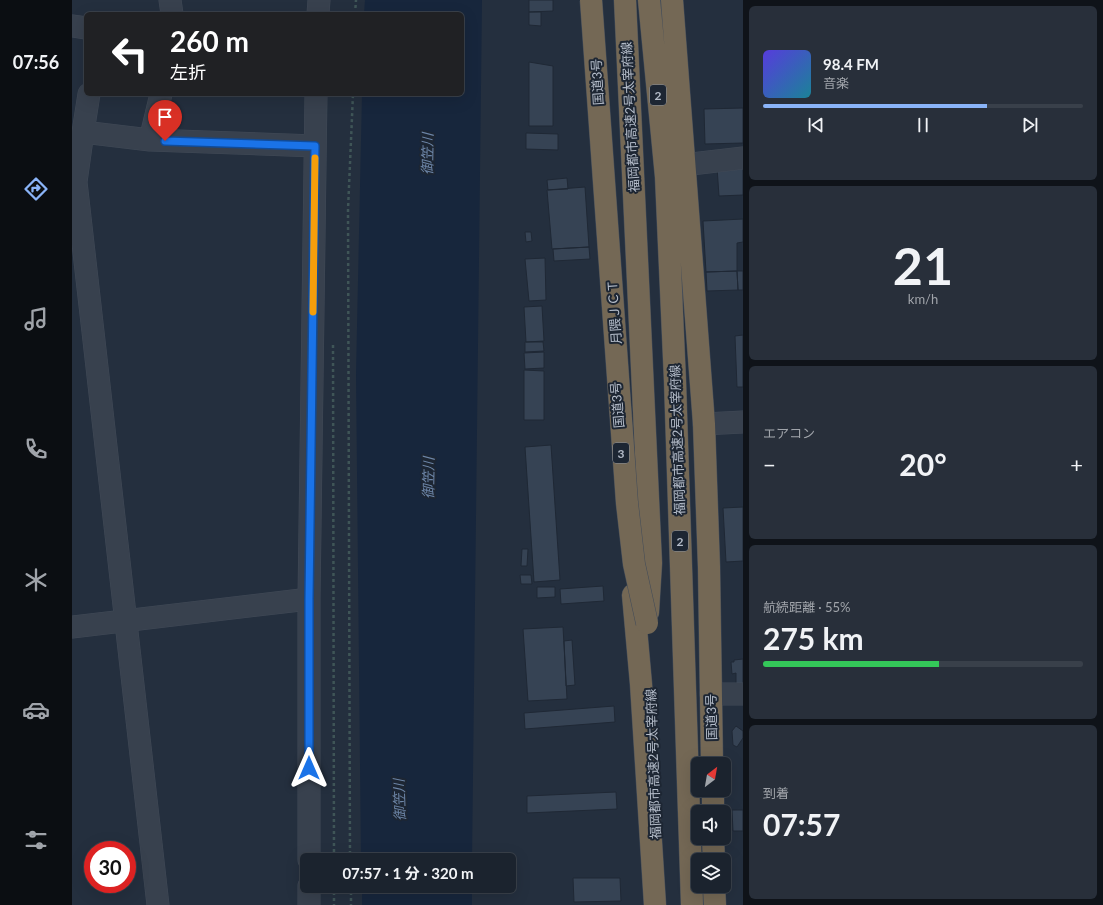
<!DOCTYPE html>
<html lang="ja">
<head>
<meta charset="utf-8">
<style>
	body { margin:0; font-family:Lato,"Noto Sans JP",sans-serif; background:#282f3a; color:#f1f3f6; height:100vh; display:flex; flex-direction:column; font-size:15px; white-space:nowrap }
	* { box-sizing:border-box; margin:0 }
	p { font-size:13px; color:#a0a4aa }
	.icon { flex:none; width:22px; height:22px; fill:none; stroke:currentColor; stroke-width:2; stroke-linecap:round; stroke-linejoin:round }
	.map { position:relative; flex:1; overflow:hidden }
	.side { display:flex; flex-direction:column; gap:6px; padding:6px; background:#0f1319; width:360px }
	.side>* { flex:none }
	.hud { position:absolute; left:12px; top:12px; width:380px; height:84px; border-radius:6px; box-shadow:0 4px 16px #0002,0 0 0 1px #39404a; background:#202124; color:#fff; overflow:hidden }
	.needle { width:26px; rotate:31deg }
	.fabs { position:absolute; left:619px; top:757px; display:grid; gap:8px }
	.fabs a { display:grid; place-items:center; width:40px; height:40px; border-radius:6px; background:#1b232e; box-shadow:0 4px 16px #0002,0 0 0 1px #39404a; font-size:20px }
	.speed { position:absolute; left:12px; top:841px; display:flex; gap:8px; font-size:20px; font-weight:700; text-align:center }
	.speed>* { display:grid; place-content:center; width:52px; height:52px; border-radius:50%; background:#1b232e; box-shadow:0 4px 16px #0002,0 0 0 1px #39404a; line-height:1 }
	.speed .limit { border:6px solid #d22; background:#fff; color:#111 }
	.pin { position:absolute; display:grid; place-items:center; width:34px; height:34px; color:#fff; margin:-41px -17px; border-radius:50% 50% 50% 0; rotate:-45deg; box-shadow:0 0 4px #0007 }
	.pin .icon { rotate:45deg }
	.me { position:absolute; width:44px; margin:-22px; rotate:0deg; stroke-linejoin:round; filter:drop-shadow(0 0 3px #0008) }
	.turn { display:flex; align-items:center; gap:14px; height:84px; padding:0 20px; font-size:18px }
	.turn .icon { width:52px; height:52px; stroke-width:2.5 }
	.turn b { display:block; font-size:28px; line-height:34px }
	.big { font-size:30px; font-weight:700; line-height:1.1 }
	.side .tile { flex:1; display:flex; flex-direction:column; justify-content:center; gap:6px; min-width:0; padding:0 14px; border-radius:6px; background:#282f3a }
	.side .dial { align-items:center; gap:0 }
	.dial b { font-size:52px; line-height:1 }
	.song { display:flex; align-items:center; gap:12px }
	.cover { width:48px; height:48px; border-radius:6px; background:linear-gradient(135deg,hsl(250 70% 55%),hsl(190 70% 35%)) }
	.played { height:4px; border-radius:2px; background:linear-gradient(90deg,#8ab4f8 70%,#39404a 70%) }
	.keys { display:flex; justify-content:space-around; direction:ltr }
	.heat { display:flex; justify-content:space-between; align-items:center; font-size:22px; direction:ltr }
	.charge { height:6px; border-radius:3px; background:linear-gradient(90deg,#34c759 55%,#39404a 0) }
	.trip { position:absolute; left:228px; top:853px; width:216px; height:40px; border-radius:6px; background:#1b232e; box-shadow:0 4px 16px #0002,0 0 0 1px #39404a; font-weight:700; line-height:40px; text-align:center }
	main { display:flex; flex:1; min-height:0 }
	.tabs { display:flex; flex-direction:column; width:72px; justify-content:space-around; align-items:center; background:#0b0e12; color:#a0a4aa }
	.tabs .icon { width:28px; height:28px }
	.tabs .current { color:#8ab4f8 }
	.tabs b { font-size:18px; color:#f1f3f6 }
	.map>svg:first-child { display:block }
</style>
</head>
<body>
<main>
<nav class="tabs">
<b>07:56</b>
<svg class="icon current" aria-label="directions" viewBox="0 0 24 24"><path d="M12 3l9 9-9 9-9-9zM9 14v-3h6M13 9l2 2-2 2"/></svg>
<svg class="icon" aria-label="music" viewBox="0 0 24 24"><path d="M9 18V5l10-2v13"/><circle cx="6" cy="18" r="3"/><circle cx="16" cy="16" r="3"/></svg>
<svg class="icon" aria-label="phone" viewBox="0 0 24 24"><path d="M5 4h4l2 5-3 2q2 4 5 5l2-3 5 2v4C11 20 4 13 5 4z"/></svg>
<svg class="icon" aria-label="climate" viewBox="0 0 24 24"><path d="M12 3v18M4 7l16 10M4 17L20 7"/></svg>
<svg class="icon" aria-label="car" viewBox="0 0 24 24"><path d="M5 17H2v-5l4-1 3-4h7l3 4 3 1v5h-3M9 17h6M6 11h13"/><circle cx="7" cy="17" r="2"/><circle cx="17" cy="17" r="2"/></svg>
<svg class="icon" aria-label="filters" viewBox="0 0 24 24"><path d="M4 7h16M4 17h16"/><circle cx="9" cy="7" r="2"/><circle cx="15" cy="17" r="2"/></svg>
</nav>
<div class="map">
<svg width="671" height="905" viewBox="0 0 671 905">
	<rect width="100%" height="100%" fill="#242f3e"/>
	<path fill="#17263c" d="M293,0h117l-10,860h-111l-5,-486 6,-280h100v-80h-98z
		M290,886h110v19h-110z"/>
	<path fill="#364354" stroke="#1f2835" d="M457,0h24v11l-24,1z
		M457,12h12v14l-12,-1z
		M457,62l24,4v60h-24z
		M671,108v35l-38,1 -1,-35z
		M454,133l32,1v16l-32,-1z
		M645,167h26v28l-24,1z
		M495,178l1,11 -20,1 -1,-10z
		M513,187l4,60 -37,2 -5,-59z
		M671,219v23l-6,1v28l-31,1 -3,-51z
		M453,232h6l1,9 -6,1z
		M517,247l1,12 -36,2 -1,-12z
		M473,258l1,42 -17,1 -4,-42z
		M665,271h6v19h-5z
		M665,271l1,19 -31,1 -1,-19z
		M470,306l2,35 -18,1 -2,-35z
		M671,335v52h-6l-2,-51z
		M453,342h18l1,9 -19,1z
		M472,352v16l-19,1 -1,-16z
		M452,370l20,1v49h-20z
		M479,445l9,135 -26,2 -9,-135z
		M671,507v54l-17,1 -3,-54z
		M450,549h6l-1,17h-6z
		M448,575h11l1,9h-11z
		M531,586l1,15 -43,3 -1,-15z
		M465,587h18v10l-18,1z
		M491,627l4,72 -39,2 -5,-72z
		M500,640l3,45 -9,1 -2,-45z
		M671,659v28h-7v-14l-4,1 -1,-12h3v-2z
		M542,706l1,16 -90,7 -1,-16z
		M664,726l7,5v7l-6,9 -4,-2 -1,-14z
		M544,792l1,17 -90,4v-17z
		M660,810h11v21h-10z
		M501,878h47l1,23 -47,1z"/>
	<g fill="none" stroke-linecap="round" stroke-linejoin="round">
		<defs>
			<path id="minor" d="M98,0l2,14
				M246,14l1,-14
				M0,26l14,2
				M11,132l6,-38
				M78,140l165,6
				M611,165l60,-7
				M4,182l82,723
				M0,183l4,-1 7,-50 67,8 11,-46
				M632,424l39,-2
				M0,627l237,-28
				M639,694h32
				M237,860v-261l7,-505
				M237,886v19"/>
			<path id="highway" d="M553,0l26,563 -3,49
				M577,0l17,177 9,204 17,524
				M600,0l32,424 5,143 3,197
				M561,595l8,89 14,221
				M641,790v22
				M641,838l1,22
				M642,886l1,19"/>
		</defs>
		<use href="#minor" stroke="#414a57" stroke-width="23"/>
		<use href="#highway" stroke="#434c59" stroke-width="23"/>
		<path stroke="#3f5557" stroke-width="2.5" stroke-dasharray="3 3" stroke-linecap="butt" d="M283,14l1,-14
			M261,345l1,515
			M278,860l-2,-650 5,-116
			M262,886v19
			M279,886v19"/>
		<use href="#minor" stroke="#38414e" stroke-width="22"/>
		<use href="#highway" stroke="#746855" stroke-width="22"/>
		<defs>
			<path id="highway-bridge" d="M519,0l36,503 7,61 13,59"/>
		</defs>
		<use href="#highway-bridge" stroke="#434c59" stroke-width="23" stroke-linecap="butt"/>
		<use href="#highway-bridge" stroke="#746855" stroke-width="22"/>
	</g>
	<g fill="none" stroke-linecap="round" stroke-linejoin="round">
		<defs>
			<path id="route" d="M93,141l150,5 -6,453v169"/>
		</defs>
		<use href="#route" stroke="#114b97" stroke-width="10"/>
		<use href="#route" stroke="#1a73e8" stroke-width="7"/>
		<path stroke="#f59e0b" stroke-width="7" d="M241,312l2,-154"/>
	</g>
	<g text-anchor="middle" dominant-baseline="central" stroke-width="4" stroke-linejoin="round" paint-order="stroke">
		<g fill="#1d2633" stroke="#878f9c" stroke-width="1">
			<rect x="578" y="85" width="16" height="20" rx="3"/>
			<rect x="541" y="443" width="16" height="20" rx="3"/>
			<rect x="600" y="531" width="16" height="20" rx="3"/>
		</g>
		<g font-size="12" font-weight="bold" fill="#b4bcc9">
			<text x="586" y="95">2</text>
			<text x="549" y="453">3</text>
			<text x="608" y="541">2</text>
		</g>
		<g font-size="13" fill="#b4bcc9" stroke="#1d2633">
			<text transform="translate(525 82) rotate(-93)">国道3号</text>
			<text transform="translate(558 117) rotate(-93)">福岡都市高速2号太宰府線</text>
			<text transform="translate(542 312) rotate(-94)">月隈ＪＣＴ</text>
			<text transform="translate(545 405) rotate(-95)">国道3号</text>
			<text transform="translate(605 440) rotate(-92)">福岡都市高速2号太宰府線</text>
			<text transform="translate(639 717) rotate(-91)">国道3号</text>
			<text transform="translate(581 764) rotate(-92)">福岡都市高速2号太宰府線</text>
		</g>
		<g font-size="14" font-style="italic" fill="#6d86a8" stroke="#1d2633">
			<text transform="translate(355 154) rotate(-89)">御笠川</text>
			<text transform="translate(356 478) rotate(-89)">御笠川</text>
			<text transform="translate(327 800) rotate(-92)">御笠川</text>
		</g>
	</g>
</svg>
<div class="fabs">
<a><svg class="needle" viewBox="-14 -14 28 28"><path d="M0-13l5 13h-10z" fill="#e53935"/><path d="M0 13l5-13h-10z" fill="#a0a4aa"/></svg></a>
<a><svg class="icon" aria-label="sound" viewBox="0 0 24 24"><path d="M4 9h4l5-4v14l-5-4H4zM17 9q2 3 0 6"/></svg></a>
<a><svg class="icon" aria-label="layers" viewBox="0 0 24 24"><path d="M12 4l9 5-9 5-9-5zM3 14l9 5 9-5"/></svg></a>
</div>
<div class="speed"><div class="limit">30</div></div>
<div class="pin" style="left:93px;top:141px;background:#d93025"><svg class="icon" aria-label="arrive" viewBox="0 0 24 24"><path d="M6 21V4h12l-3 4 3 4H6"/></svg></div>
<svg class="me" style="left:237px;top:768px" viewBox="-20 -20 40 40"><path d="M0-17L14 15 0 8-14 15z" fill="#1a73e8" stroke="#fff" stroke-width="4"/></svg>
<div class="trip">07:57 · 1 分 · 320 m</div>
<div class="hud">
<div class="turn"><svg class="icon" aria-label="left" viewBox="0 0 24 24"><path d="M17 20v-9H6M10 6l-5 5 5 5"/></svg><div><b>260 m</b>左折</div></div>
</div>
</div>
<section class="side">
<div class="tile">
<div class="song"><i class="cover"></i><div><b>98.4 FM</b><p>音楽</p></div></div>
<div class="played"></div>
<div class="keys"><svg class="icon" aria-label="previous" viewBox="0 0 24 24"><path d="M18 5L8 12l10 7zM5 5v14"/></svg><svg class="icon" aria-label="pause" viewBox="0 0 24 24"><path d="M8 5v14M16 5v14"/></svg><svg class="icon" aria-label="next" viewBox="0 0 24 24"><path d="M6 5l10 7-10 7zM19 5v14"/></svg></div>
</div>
<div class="tile dial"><b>21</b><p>km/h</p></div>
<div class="tile"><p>エアコン</p>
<div class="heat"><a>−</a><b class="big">20°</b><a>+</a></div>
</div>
<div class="tile"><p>航続距離 · 55%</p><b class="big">275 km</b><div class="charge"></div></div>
<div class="tile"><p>到着</p><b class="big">07:57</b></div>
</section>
</main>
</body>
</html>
